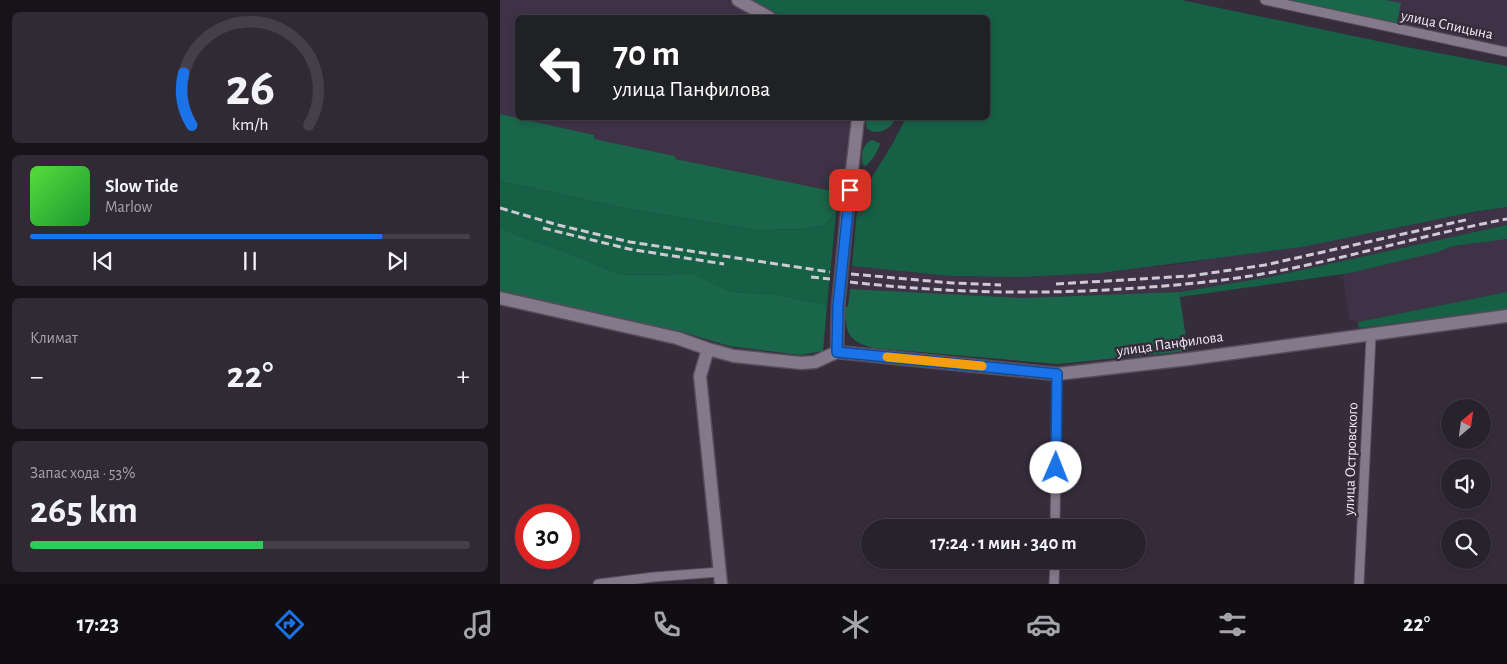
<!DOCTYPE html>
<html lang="ru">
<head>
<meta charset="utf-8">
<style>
	body { margin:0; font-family:"Alegreya Sans",sans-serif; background:#302a35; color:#f1f3f6; height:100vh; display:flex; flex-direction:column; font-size:19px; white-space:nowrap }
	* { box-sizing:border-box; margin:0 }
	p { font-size:16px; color:#a5a4aa }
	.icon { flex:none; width:28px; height:28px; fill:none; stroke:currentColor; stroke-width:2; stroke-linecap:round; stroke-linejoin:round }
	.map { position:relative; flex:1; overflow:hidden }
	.details { display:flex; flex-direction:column; gap:12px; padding:12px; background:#161319; width:500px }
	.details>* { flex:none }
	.guide { position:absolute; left:15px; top:15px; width:475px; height:105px; border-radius:8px; box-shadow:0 2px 8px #0003,0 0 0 1px #443f49; background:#202124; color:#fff; overflow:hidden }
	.needle { width:32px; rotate:29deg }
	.tools { position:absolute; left:941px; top:399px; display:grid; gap:10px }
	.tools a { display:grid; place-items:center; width:50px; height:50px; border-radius:50%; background:#28222d; box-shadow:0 2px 8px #0003,0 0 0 1px #443f49; font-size:25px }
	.speed { position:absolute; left:15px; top:504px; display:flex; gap:10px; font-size:25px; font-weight:700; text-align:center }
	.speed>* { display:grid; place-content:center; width:65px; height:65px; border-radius:50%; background:#28222d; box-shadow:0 2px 8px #0003,0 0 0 1px #443f49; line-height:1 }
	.speed .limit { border:8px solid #d22; background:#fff; color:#111 }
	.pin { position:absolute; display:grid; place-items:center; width:42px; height:42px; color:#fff; margin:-21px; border-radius:10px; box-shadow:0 2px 8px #0006 }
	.me { position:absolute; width:55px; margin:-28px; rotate:1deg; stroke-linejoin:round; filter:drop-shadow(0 0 4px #0008) }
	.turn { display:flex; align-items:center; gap:18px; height:105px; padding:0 15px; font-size:22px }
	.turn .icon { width:65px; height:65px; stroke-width:2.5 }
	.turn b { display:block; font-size:35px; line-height:42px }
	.big { font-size:38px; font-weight:700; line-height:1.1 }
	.details .tile { flex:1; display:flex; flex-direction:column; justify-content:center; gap:8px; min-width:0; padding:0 18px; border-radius:8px; background:#302a35 }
	.details .dial { align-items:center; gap:0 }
	.dial svg { height:130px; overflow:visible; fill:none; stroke:#443f49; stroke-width:7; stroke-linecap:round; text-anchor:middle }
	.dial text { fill:#f1f3f6; stroke:none }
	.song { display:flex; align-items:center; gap:15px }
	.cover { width:60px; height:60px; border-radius:8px; background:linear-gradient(135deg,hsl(110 70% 55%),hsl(130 70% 35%)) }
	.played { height:5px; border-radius:2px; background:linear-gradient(90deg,#1a73e8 80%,#443f49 80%) }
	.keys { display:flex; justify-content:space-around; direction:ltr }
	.heat { display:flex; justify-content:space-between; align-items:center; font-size:28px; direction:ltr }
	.charge { height:8px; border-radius:4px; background:linear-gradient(90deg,#34c759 53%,#443f49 0) }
	.trip { position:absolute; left:361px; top:519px; width:285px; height:50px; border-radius:25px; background:#28222d; box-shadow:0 2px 8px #0003,0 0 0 1px #443f49; font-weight:700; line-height:50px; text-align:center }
	.menu { display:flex; height:80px; justify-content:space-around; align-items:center; background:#100e12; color:#a5a4aa }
	.menu .icon { width:35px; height:35px }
	.menu .on { color:#1a73e8 }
	.menu b { font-size:22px; color:#f1f3f6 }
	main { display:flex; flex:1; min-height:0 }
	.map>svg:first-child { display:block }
</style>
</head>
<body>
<main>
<section class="details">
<div class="tile dial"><svg viewBox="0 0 100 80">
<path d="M14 69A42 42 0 1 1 86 69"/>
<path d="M14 69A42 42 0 0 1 9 37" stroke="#1a73e8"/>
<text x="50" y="56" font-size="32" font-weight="700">26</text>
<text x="50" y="72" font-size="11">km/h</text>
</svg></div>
<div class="tile">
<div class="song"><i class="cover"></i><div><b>Slow Tide</b><p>Marlow</p></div></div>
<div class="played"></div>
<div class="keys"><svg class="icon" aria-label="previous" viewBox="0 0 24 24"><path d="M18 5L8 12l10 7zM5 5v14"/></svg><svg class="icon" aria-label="pause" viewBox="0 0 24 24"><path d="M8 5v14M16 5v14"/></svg><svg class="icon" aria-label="next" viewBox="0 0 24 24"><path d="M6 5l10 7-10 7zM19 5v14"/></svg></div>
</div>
<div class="tile"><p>Климат</p>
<div class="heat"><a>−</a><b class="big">22°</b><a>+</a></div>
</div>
<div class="tile"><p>Запас хода · 53%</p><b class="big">265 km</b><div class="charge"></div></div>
</section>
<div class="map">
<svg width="1007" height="584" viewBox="0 0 1007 584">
	<rect width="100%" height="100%" fill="#362d3c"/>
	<path fill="#3f3247" d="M0,0h227l31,17 -240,1v100h331l1,9 -8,66 -168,-34v-3l-81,-17v-4l-93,-21z
		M789,0h218v46l-110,-23z
		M1007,207v18l-237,52 -91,15 -156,6 -173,-9 2,-23 98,10 71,1 79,-4 87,-10z
		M1007,239v53l-149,30 -9,-3 -6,-45 95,-22 15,-6z"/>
	<path fill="#166146" d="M253,0h428l220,46 106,20v141l-34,5 -171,35 -202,26 -79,4 -71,-1 -98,-10 6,-66 35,-57 13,-25h82v-100l-205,-1z
		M0,181l129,28 129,21 45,-1 21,-4 12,-12 -9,92 -56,-11 -39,-2 -41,-18 -71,1 -49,-21 -44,-15 -27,-11z
		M1007,225v14l-54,7 -15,6 -88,21 -170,24 -1,-5 91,-15z
		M1007,292v17l-148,19 -1,-6z"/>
	<path fill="#1a664a" d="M789,0h96l16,3 -4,20z
		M0,114l94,21v4l81,17v3l167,34 -6,20 -12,12 -21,4 -45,1 -129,-21 -129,-28z
		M365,118h31c-5,11 -17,18 -29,11z
		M372,140l8,3c-1,7 -8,17 -14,23l-3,-1c-3,-9 0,-22 9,-25z
		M0,228l27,11 44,15 49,21 72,-1 40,18 39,2 56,11 -4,46 -22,4 -72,-9 -50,-15 -179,-38z
		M350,289l173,9 156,-6 9,59 -131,13 -184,-16c-27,-8 -26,-15 -29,-41h4z"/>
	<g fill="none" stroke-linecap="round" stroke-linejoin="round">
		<defs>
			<path id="minor" d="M765,0l242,52
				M555,528l2,-154
				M98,584l56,-7 65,-5
				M554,584l1,-24
				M859,584l12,-248"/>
			<path id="secondary" d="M238,0l32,18
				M347,214l11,-96
				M0,298l177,40 31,11 26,7 67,7 14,-1 22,-10 220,22 132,-15 318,-43
				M208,349l-8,27 21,208
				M337,352l1,-45"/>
		</defs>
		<use href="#minor" stroke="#544d59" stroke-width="11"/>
		<use href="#secondary" stroke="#544d59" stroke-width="15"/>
		<use href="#minor" stroke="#84798a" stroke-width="9"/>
		<use href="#secondary" stroke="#84798a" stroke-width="12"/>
		<path stroke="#cfc9d4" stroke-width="3" stroke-dasharray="8 4" stroke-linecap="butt" d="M0,208l58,17 72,17 200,30
			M43,228l86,21 95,15
			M351,274l101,9 49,2
			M311,277l19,2
			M350,282c95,11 191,13 287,6 43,-3 87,-7 131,-15 80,-15 159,-39 239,-54
			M556,284l134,-8 75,-11 205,-46"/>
		<defs>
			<path id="secondary-bridge" d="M338,307l9,-93"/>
		</defs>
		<use href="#secondary-bridge" stroke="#544d59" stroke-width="15" stroke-linecap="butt"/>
		<use href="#secondary-bridge" stroke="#84798a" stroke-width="12"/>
	</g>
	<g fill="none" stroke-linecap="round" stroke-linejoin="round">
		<defs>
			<path id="route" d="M350,190l-12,116 -1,46 220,22 -1,94"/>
		</defs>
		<use href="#route" stroke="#114b97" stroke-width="12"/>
		<use href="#route" stroke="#1a73e8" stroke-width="9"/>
		<path stroke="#f59e0b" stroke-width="9" d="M387,357l95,9"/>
	</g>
	<g text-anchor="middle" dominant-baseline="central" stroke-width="5" stroke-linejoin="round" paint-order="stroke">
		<g font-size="15" fill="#f1ebf5" stroke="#362d3c">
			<text transform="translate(947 25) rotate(12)">улица Спицына</text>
			<text transform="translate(670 344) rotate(-8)">улица Панфилова</text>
			<text transform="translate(851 459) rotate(-88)">улица Островского</text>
		</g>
	</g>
</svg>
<div class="tools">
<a><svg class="needle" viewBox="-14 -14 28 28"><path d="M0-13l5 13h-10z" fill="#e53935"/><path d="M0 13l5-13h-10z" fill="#a5a4aa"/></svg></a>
<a><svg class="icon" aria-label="sound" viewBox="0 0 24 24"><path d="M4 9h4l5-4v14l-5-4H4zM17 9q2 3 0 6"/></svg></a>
<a><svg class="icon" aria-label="search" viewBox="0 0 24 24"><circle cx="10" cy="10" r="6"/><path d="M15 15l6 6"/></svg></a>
</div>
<div class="speed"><div class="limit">30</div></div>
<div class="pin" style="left:350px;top:190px;background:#d93025"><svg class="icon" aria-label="arrive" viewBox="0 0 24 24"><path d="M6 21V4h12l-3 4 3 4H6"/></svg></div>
<svg class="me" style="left:556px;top:468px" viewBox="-20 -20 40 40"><circle r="19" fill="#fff"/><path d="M0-13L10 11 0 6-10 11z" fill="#1a73e8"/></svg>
<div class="trip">17:24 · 1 мин · 340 m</div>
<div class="guide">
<div class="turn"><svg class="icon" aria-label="left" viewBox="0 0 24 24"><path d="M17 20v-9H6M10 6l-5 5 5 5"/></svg><div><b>70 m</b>улица Панфилова</div></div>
</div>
</div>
</main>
<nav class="menu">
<b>17:23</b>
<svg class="icon on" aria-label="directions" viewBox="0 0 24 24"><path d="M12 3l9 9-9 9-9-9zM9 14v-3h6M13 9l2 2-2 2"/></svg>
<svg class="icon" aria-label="music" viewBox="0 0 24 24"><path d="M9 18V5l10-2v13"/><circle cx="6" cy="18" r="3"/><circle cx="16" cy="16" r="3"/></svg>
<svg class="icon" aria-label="phone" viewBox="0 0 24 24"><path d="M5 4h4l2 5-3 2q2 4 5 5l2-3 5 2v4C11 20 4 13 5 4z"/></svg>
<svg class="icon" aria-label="climate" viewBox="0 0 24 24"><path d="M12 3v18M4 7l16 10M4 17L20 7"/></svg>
<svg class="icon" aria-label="car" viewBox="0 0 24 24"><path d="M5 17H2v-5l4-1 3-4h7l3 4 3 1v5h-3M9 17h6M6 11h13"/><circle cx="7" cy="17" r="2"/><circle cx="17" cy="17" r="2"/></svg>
<svg class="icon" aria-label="filters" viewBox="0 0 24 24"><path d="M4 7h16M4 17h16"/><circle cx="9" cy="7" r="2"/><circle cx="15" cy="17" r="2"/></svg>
<b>22°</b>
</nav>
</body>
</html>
